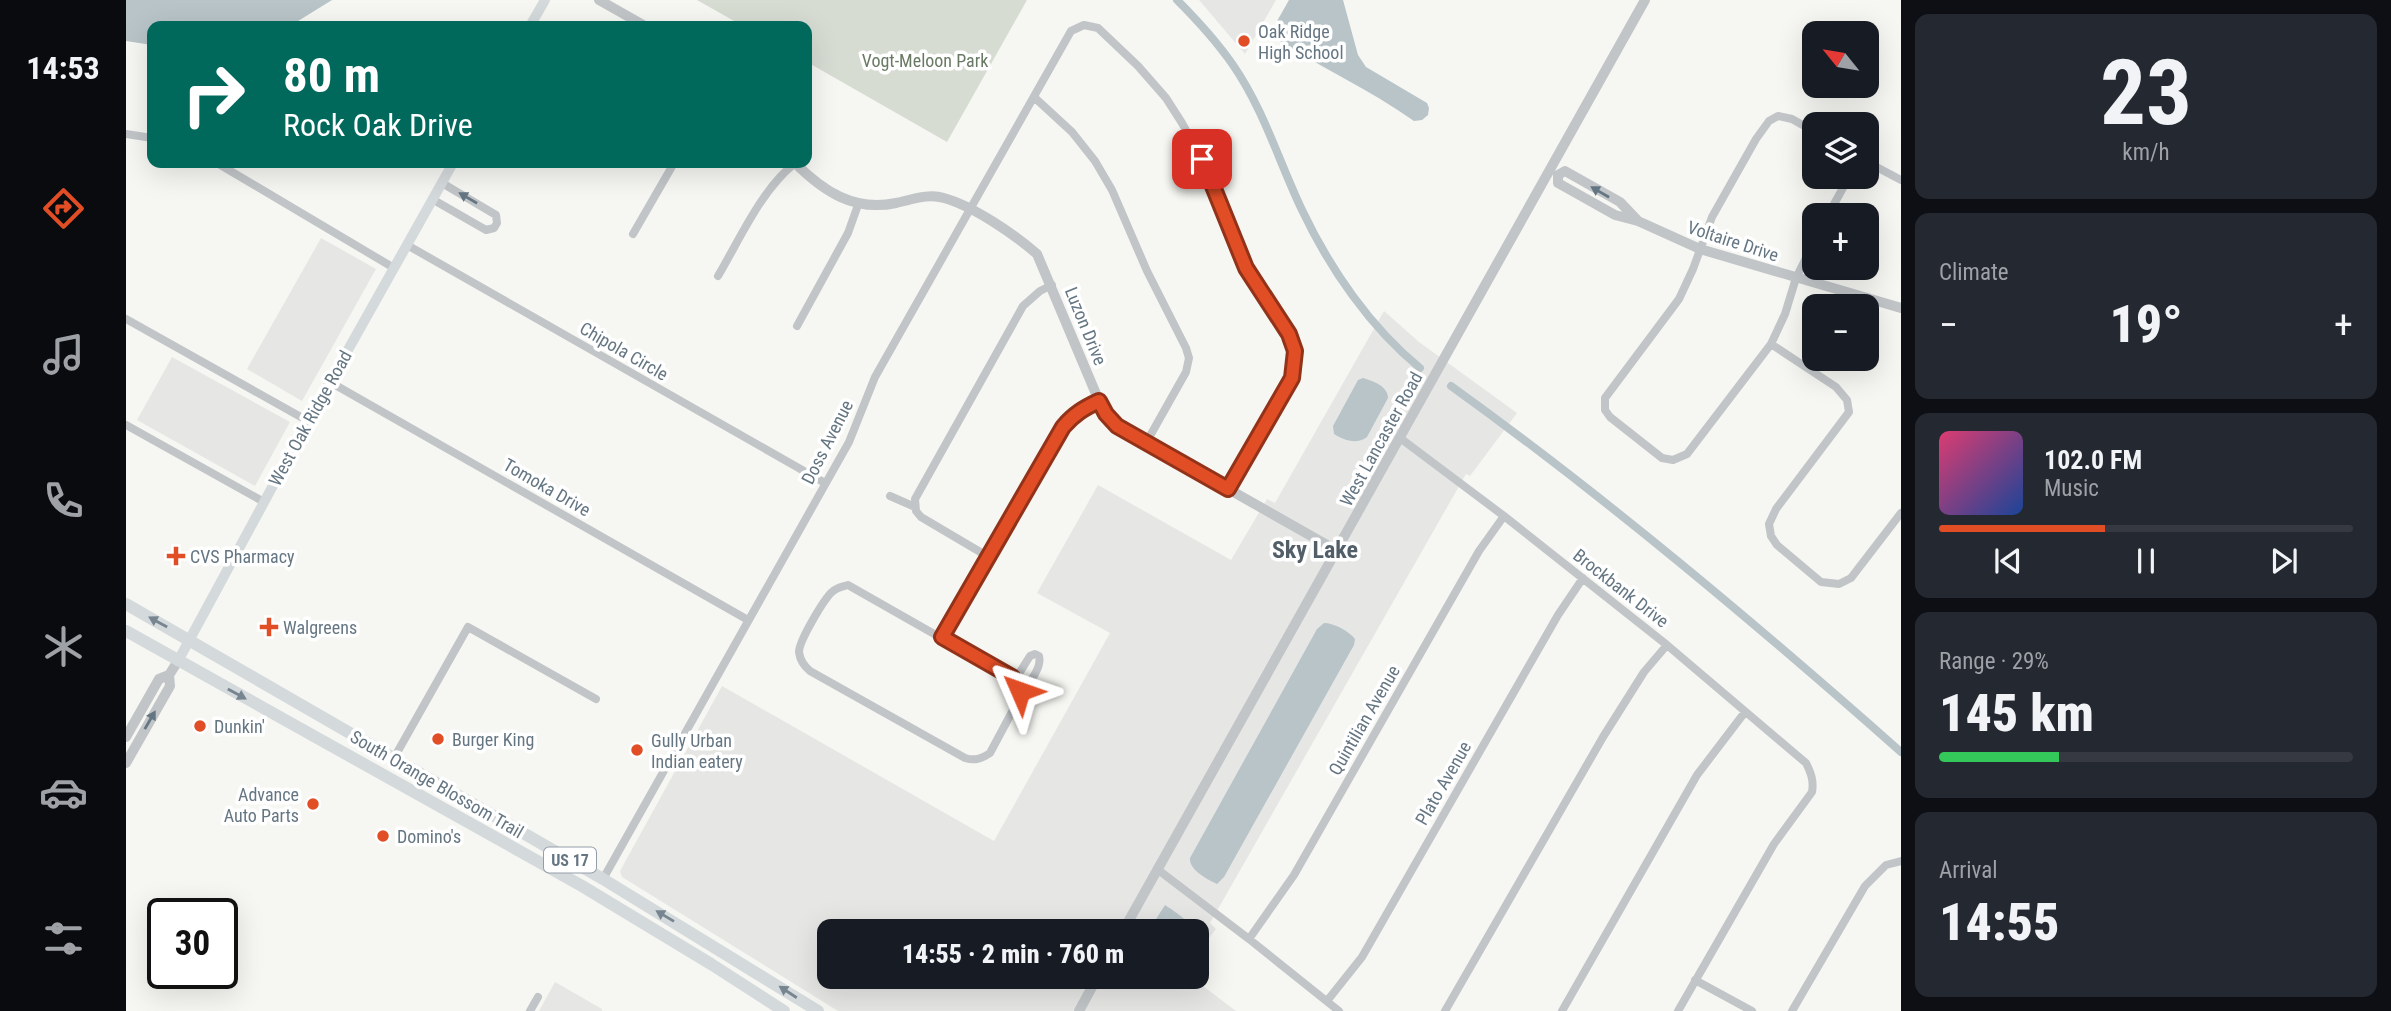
<!DOCTYPE html>
<html lang="en">
<head>
<meta charset="utf-8">
<style>
	body { margin:0; font-family:"Roboto Condensed",sans-serif; background:#242831; color:#f1f3f6; height:100vh; display:flex; flex-direction:column; font-size:26px; white-space:nowrap }
	* { box-sizing:border-box; margin:0 }
	p { font-size:23px; color:#9ea1a6 }
	.icon { flex:none; width:38px; height:38px; fill:none; stroke:currentColor; stroke-width:2; stroke-linecap:round; stroke-linejoin:round }
	.map { position:relative; flex:1; overflow:hidden }
	.panel { display:flex; flex-direction:column; gap:14px; padding:14px; background:#0d0f14; width:490px }
	.panel>* { flex:none }
	.top-card { position:absolute; left:21px; top:21px; width:665px; height:147px; border-radius:14px; box-shadow:0 7px 28px #0002; background:#00695c; color:#fff; overflow:hidden }
	.needle { width:46px; rotate:300deg }
	.buttons { position:absolute; left:1676px; top:21px; display:grid; gap:14px }
	.buttons a { display:grid; place-items:center; width:77px; height:77px; border-radius:14px; background:#171b24; box-shadow:0 7px 28px #0002; font-size:35px }
	.speed { position:absolute; left:21px; top:898px; display:flex; gap:14px; font-size:35px; font-weight:700; text-align:center }
	.speed>* { display:grid; place-content:center; width:91px; height:91px; border-radius:50%; background:#171b24; box-shadow:0 7px 28px #0002; line-height:1 }
	.speed .limit { border:4px solid #111; border-radius:10px; background:#fff; color:#111 }
	.pin { position:absolute; display:grid; place-items:center; width:60px; height:60px; color:#fff; margin:-30px; border-radius:14px; box-shadow:0 4px 10px #0006 }
	.me { position:absolute; width:77px; margin:-38px; rotate:313deg; stroke-linejoin:round; filter:drop-shadow(0 0 5px #0008) }
	.turn { display:flex; align-items:center; gap:24px; height:147px; padding:0 21px; font-size:32px }
	.turn .icon { width:91px; height:91px; stroke-width:2.5 }
	.turn b { display:block; font-size:49px; line-height:60px }
	.big { font-size:52px; font-weight:800; line-height:1.1 }
	.panel .card { flex:1; display:flex; flex-direction:column; justify-content:center; gap:10px; min-width:0; padding:0 24px; border-radius:14px; background:#242831 }
	.panel .dial { align-items:center; gap:0 }
	.dial b { font-size:91px; line-height:1 }
	.song { display:flex; align-items:center; gap:21px }
	.cover { width:84px; height:84px; border-radius:10px; background:linear-gradient(135deg,hsl(340 70% 55%),hsl(220 70% 35%)) }
	.played { height:7px; border-radius:4px; background:linear-gradient(90deg,#e14e26 40%,#363941 40%) }
	.keys { display:flex; justify-content:space-around; direction:ltr }
	.heat { display:flex; justify-content:space-between; align-items:center; font-size:38px; direction:ltr }
	.charge { height:10px; border-radius:5px; background:linear-gradient(90deg,#34c759 29%,#363941 0) }
	.trip { position:absolute; left:691px; top:919px; width:392px; height:70px; border-radius:14px; background:#171b24; box-shadow:0 7px 28px #0002; font-weight:800; line-height:70px; text-align:center }
	main { display:flex; flex:1; min-height:0 }
	.tabs { display:flex; flex-direction:column; width:126px; justify-content:space-around; align-items:center; background:#090b0e; color:#9ea1a6 }
	.tabs .icon { width:49px; height:49px }
	.tabs .active { color:#e14e26 }
	.tabs b { font-size:32px; color:#f1f3f6 }
	.map>svg:first-child { display:block }
</style>
</head>
<body>
<main>
<nav class="tabs">
<b>14:53</b>
<svg class="icon active" aria-label="directions" viewBox="0 0 24 24"><path d="M12 3l9 9-9 9-9-9zM9 14v-3h6M13 9l2 2-2 2"/></svg>
<svg class="icon" aria-label="music" viewBox="0 0 24 24"><path d="M9 18V5l10-2v13"/><circle cx="6" cy="18" r="3"/><circle cx="16" cy="16" r="3"/></svg>
<svg class="icon" aria-label="phone" viewBox="0 0 24 24"><path d="M5 4h4l2 5-3 2q2 4 5 5l2-3 5 2v4C11 20 4 13 5 4z"/></svg>
<svg class="icon" aria-label="climate" viewBox="0 0 24 24"><path d="M12 3v18M4 7l16 10M4 17L20 7"/></svg>
<svg class="icon" aria-label="car" viewBox="0 0 24 24"><path d="M5 17H2v-5l4-1 3-4h7l3 4 3 1v5h-3M9 17h6M6 11h13"/><circle cx="7" cy="17" r="2"/><circle cx="17" cy="17" r="2"/></svg>
<svg class="icon" aria-label="filters" viewBox="0 0 24 24"><path d="M4 7h16M4 17h16"/><circle cx="9" cy="7" r="2"/><circle cx="15" cy="17" r="2"/></svg>
</nav>
<div class="map">
<svg width="1775" height="1011" viewBox="0 0 1775 1011">
	<rect width="100%" height="100%" fill="#f6f6f2"/>
	<path fill="#e6e7e5" d="M1073,0h77l-31,54z
		M195,238l55,31 -74,132 -55,-32z
		M1258,311l35,31 98,71 -47,63 -4,-2 -256,449 6,6 -19,25v-23h-367v45l361,1 45,34h-398l-216,-134 -2,-6 102,-185 272,155 116,-208 -73,-40 61,-108 133,75 36,-61 8,4z
		M46,357l118,65 -35,64 -118,-66z
		M429,982l47,27v2h-63z"/>
	<path fill="#d7dcd3" d="M571,0h330l-80,142 -140,-80v-36h-64z"/>
	<path fill="#b8c4c8" d="M0,0h206l-42,26h-138v19l-26,-4z
		M1163,0h54l15,55 8,12 61,36 2,5 -1,7 -6,5 -8,1c-45,-32 -95,-54 -141,-84l-1,-7z
		M1237,378c10,3 25,8 25,20l-21,39c-11,8 -23,3 -33,-3l-1,-8 25,-46z
		M1198,623c10,0 25,8 31,16l-1,6 -130,232 -7,7c-10,-5 -28,-14 -27,-26l127,-229z
		M1039,905c9,6 26,17 30,26h-44v-4z"/>
	<g fill="none" stroke-linecap="round" stroke-linejoin="round">
		<path stroke="#b8c4c8" stroke-width="8" d="M1051,0c20,20 40,42 56,65 31,45 46,97 69,145 28,59 68,117 118,158
			M1325,386c157,113 305,238 450,366"/>
		<path stroke="#c1c5c8" stroke-width="8" d="M908,97l38,35 23,29 17,29 35,81 39,77 3,10 -3,14 -40,71
			M1689,132l-23,-13 -14,-3 -9,5 -13,18 -44,78 -19,52 -14,30 -74,99v12l5,7 52,41 11,2 14,-6 84,-110 14,-30 11,-36 19,-38
			M0,134l26,4
			M1741,162l34,18
			M91,163l177,105
			M306,199l54,31 8,-2 3,-5 -1,-8 -54,-32
			M1702,215l21,-38
			M507,234l41,-71
			M281,245l418,238
			M592,276c22,-37 43,-86 77,-113
			M0,319l182,102
			M671,326l51,-93 10,-28
			M1645,344l65,43 11,13 2,12 -73,97 -7,15 2,12 6,9 44,37 18,2 12,-6 50,-65
			M204,382l418,238
			M0,425l138,77
			M1274,438l104,78 163,129 139,118c5,10 8,18 6,29l-38,52 -96,167
			M764,496l25,11
			M861,556l-66,-39 -5,-6 -1,-12 108,-193 17,-15 12,-6
			M722,585l167,95 5,7 -1,12 -29,54c-9,6 -15,8 -25,5l-155,-87c-6,-5 -10,-10 -11,-19 0,-11 25,-53 33,-60 5,-5 9,-5 16,-7z
			M816,637l121,-210 18,-18 18,-8
			M889,680l15,-24 5,-2 4,2c3,11 -9,28 -19,35
			M268,758l74,-131 128,72
			M1031,869l92,70 90,72
			M477,879l246,-437 26,-65 196,-346 13,-6 14,3 40,38 28,32 16,25 20,36 44,109 43,66 6,17 -3,27 -64,111
			M1123,939l45,-64 185,-324 25,-35
			M1569,980l57,31
			M1201,1001l35,-44 196,-342 25,-37
			M404,1011l8,-14
			M1319,1011l158,-274 41,-65 23,-27
			M1436,1011l135,-236 48,-63
			M1666,1011l73,-125 21,-21 15,-4"/>
		<path stroke="#c1c5c8" stroke-width="10" d="M473,0l46,26
			M669,163c28,28 59,49 101,40 15,-3 32,-10 48,-5 29,8 70,36 93,56l62,147 7,13 11,12 219,124
			M1432,175v8l57,32 23,6 62,28 201,59
			M1432,175l7,-4 55,31 18,19
			M0,737l33,-58 10,-4
			M0,763l44,-77 -1,-11 9,-14
			M997,931l522,-931
			M953,1011l19,-35"/>
		<path stroke="#d4d9dc" stroke-width="10" d="M404,26l15,-26
			M52,661l130,-240 145,-258"/>
		<path stroke="#d4d9dc" stroke-width="12" d="M0,604l477,275 215,132
			M0,631l456,255 129,78 73,47"/>
	</g>
	<defs><path id="oneway-solid" d="M-6-.8H1V-3.2L6.5 0L1 3.2V.8H-6Z" transform="scale(1.75)"/></defs>
	<g fill="#657683">
		<use href="#oneway-solid" transform="translate(1474 192) rotate(-150)"/>
		<use href="#oneway-solid" transform="translate(342 198) rotate(-150)"/>
		<use href="#oneway-solid" transform="translate(24 720) rotate(-60)"/>
	</g>
	<g fill="#768590">
		<use href="#oneway-solid" transform="translate(32 622) rotate(-151)"/>
		<use href="#oneway-solid" transform="translate(111 694) rotate(29)"/>
		<use href="#oneway-solid" transform="translate(539 916) rotate(-149)"/>
		<use href="#oneway-solid" transform="translate(662 992) rotate(-147)"/>
	</g>
	<g fill="none" stroke-linecap="round" stroke-linejoin="round">
		<defs>
			<path id="route" d="M894,691l-8,-14 -70,-40 121,-210c11,-13 21,-19 36,-26l7,13 11,12 111,63 64,-111 3,-27 -6,-17 -43,-66 -44,-109"/>
		</defs>
		<use href="#route" stroke="#923319" stroke-width="18"/>
		<use href="#route" stroke="#e14e26" stroke-width="12"/>
	</g>
	<g fill="#e14e26" stroke="#fff" stroke-width="2.5">
		<circle cx="1118" cy="41" r="7"/>
		<path d="M46.5 545.5h7v7h7v7h-7v7h-7v-7h-7v-7h7z"/>
		<path d="M139.5 616.5h7v7h7v7h-7v7h-7v-7h-7v-7h7z"/>
		<circle cx="74" cy="726" r="7"/>
		<circle cx="312" cy="739" r="7"/>
		<circle cx="511" cy="750" r="7"/>
		<circle cx="187" cy="804" r="7"/>
		<circle cx="257" cy="836" r="7"/>
	</g>
	<g text-anchor="middle" dominant-baseline="central" stroke-width="7" stroke-linejoin="round" paint-order="stroke">
		<rect fill="#fff" stroke="#939fa8" stroke-width="2" x="418" y="847.5" width="52" height="25" rx="5"/>
		<g font-size="16" font-weight="bold" fill="#657683">
			<text x="444" y="860">US 17</text>
		</g>
		<g font-size="18" fill="#657683" stroke="#fff" text-anchor="start">
			<text x="1132" y="31">Oak Ridge<tspan x="1132" dy="21">High School</tspan></text>
			<text x="64" y="556">CVS Pharmacy</text>
			<text x="157" y="627">Walgreens</text>
			<text x="88" y="726">Dunkin'</text>
			<text x="326" y="739">Burger King</text>
			<text x="525" y="740">Gully Urban<tspan x="525" dy="21">Indian eatery</tspan></text>
			<text x="173" y="794" text-anchor="end">Advance<tspan x="173" dy="21">Auto Parts</tspan></text>
			<text x="271" y="836">Domino's</text>
		</g>
		<g font-size="18" fill="#697a64" stroke="#fff">
			<text x="799" y="60">Vogt-Meloon Park</text>
		</g>
		<g font-size="18" fill="#657683" stroke="#fff">
			<text transform="translate(1607 241) rotate(18)">Voltaire Drive</text>
			<text transform="translate(960 326) rotate(68)">Luzon Drive</text>
			<text transform="translate(498 351) rotate(30)">Chipola Circle</text>
			<text transform="translate(184 418) rotate(-61)">West Oak Ridge Road</text>
			<text transform="translate(1255 439) rotate(-61)">West Lancaster Road</text>
			<text transform="translate(701 442) rotate(-63)">Doss Avenue</text>
			<text transform="translate(421 487) rotate(30)">Tomoka Drive</text>
			<text transform="translate(1495 588) rotate(38)">Brockbank Drive</text>
			<text transform="translate(1238 720) rotate(-60)">Quintilian Avenue</text>
			<text transform="translate(1317 783) rotate(-60)">Plato Avenue</text>
			<text transform="translate(311 784) rotate(30)">South Orange Blossom Trail</text>
		</g>
		<g font-size="24" font-weight="bold" fill="#535f68" stroke="#fff">
			<text x="1189" y="550">Sky Lake</text>
		</g>
	</g>
</svg>
<div class="buttons">
<a><svg class="needle" viewBox="-14 -14 28 28"><path d="M0-13l5 13h-10z" fill="#e53935"/><path d="M0 13l5-13h-10z" fill="#9ea1a6"/></svg></a>
<a><svg class="icon" aria-label="layers" viewBox="0 0 24 24"><path d="M12 4l9 5-9 5-9-5zM3 14l9 5 9-5"/></svg></a>
<a>+</a>
<a>−</a>
</div>
<div class="speed"><div class="limit">30</div></div>
<div class="pin" style="left:1076px;top:159px;background:#d93025"><svg class="icon" aria-label="arrive" viewBox="0 0 24 24"><path d="M6 21V4h12l-3 4 3 4H6"/></svg></div>
<svg class="me" style="left:894px;top:691px" viewBox="-20 -20 40 40"><path d="M0-17L14 15 0 8-14 15z" fill="#e14e26" stroke="#fff" stroke-width="4"/></svg>
<div class="trip">14:55 · 2 min · 760 m</div>
<div class="top-card">
<div class="turn"><svg class="icon" aria-label="right" viewBox="0 0 24 24"><path d="M7 20v-9h11M14 6l5 5-5 5"/></svg><div><b>80 m</b>Rock Oak Drive</div></div>
</div>
</div>
<section class="panel">
<div class="card dial"><b>23</b><p>km/h</p></div>
<div class="card"><p>Climate</p>
<div class="heat"><a>−</a><b class="big">19°</b><a>+</a></div>
</div>
<div class="card">
<div class="song"><i class="cover"></i><div><b>102.0 FM</b><p>Music</p></div></div>
<div class="played"></div>
<div class="keys"><svg class="icon" aria-label="previous" viewBox="0 0 24 24"><path d="M18 5L8 12l10 7zM5 5v14"/></svg><svg class="icon" aria-label="pause" viewBox="0 0 24 24"><path d="M8 5v14M16 5v14"/></svg><svg class="icon" aria-label="next" viewBox="0 0 24 24"><path d="M6 5l10 7-10 7zM19 5v14"/></svg></div>
</div>
<div class="card"><p>Range · 29%</p><b class="big">145 km</b><div class="charge"></div></div>
<div class="card"><p>Arrival</p><b class="big">14:55</b></div>
</section>
</main>
</body>
</html>
